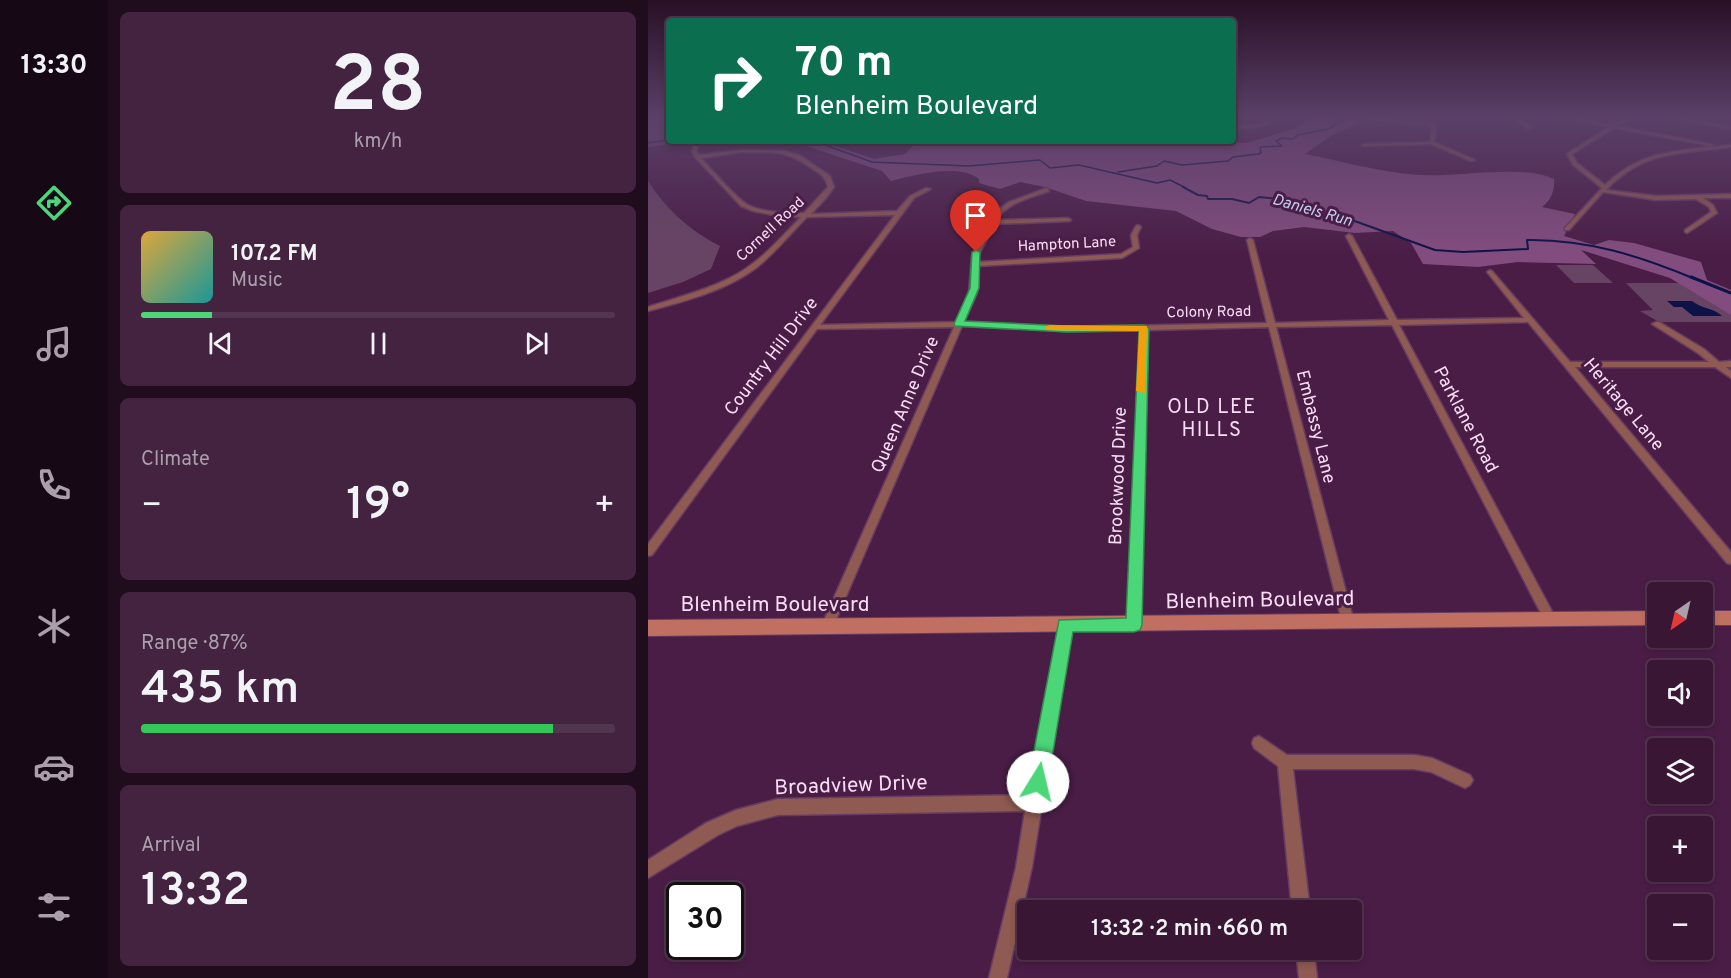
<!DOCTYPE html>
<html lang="en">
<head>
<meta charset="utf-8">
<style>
	body { margin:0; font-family:Overpass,sans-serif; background:#432340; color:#f1f3f6; height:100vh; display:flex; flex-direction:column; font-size:22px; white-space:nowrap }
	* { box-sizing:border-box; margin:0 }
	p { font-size:20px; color:#ab9fac }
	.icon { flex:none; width:33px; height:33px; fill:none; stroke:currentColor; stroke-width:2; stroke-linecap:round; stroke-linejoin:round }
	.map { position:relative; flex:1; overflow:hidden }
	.sheet { display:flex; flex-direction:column; gap:12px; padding:12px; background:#1f0c1d; width:540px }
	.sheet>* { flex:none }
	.guide { position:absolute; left:18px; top:18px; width:570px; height:126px; border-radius:6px; box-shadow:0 3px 9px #0003,0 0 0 2px #52354f; background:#0b6e4f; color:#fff; overflow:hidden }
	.needle { width:39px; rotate:214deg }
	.controls { position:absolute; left:999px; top:582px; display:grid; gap:12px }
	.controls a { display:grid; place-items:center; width:66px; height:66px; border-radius:6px; background:#381634; box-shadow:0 3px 9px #0003,0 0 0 2px #52354f; font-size:30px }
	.speed { position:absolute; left:18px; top:882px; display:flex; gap:12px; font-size:30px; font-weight:700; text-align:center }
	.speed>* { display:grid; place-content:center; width:78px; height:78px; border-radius:50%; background:#381634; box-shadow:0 3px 9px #0003,0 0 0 2px #52354f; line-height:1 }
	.speed .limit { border:3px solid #111; border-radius:9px; background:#fff; color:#111 }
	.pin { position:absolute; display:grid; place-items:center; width:51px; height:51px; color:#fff; margin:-62px -26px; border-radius:50% 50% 50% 0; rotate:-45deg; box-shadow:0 0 6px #0007 }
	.pin .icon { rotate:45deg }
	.me { position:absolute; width:66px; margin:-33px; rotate:9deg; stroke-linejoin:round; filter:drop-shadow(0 0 4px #0008) }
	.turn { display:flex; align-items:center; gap:21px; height:126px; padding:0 30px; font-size:27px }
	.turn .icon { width:78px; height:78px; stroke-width:2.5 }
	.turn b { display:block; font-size:42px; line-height:51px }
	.big { font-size:45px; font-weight:600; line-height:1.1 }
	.sheet .widget { flex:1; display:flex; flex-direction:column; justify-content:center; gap:9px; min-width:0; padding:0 21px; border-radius:9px; background:#432340 }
	.sheet .dial { align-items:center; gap:0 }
	.dial b { font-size:78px; line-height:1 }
	.song { display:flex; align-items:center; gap:18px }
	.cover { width:72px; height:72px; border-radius:9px; background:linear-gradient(135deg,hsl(40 70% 55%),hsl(180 70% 35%)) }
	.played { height:6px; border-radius:3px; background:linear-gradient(90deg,#4bd677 15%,#52354f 15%) }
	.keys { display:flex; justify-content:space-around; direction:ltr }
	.heat { display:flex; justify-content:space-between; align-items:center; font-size:33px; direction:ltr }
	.charge { height:9px; border-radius:4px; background:linear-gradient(90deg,#34c759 87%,#52354f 0) }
	.trip { position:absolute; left:369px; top:900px; width:345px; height:60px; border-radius:6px; background:#381634; box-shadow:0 3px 9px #0003,0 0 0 2px #52354f; font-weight:600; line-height:60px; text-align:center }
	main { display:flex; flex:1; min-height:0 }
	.tab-bar { display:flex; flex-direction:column; width:108px; justify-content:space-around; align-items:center; background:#160915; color:#ab9fac }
	.tab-bar .icon { width:42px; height:42px }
	.tab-bar .selected { color:#4bd677 }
	.tab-bar b { font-size:27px; color:#f1f3f6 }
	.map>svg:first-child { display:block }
</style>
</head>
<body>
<main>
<nav class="tab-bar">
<b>13:30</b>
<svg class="icon selected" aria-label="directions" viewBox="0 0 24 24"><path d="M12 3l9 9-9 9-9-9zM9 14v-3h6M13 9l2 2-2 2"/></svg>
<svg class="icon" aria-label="music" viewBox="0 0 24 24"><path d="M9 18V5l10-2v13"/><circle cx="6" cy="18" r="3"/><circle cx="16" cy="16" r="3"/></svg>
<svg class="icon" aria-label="phone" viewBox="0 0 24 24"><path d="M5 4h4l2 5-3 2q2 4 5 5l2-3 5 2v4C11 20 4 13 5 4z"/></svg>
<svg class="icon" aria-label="climate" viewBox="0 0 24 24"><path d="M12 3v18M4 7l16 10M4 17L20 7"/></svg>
<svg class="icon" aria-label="car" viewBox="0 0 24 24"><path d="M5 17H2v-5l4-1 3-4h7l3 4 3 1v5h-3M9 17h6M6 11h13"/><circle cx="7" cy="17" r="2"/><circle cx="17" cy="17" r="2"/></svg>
<svg class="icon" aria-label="filters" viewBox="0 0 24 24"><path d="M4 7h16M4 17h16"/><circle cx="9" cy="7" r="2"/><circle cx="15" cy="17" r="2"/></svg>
</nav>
<section class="sheet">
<div class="widget dial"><b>28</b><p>km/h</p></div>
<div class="widget">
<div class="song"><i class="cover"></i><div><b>107.2 FM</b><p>Music</p></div></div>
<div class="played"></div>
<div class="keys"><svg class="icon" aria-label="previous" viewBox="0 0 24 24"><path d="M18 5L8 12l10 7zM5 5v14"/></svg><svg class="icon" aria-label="pause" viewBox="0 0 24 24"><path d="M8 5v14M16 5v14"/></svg><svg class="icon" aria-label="next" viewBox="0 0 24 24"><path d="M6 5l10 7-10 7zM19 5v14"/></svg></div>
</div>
<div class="widget"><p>Climate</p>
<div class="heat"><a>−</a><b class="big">19°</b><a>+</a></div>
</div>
<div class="widget"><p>Range · 87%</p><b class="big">435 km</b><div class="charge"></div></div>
<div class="widget"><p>Arrival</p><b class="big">13:32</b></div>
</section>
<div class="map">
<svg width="1083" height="978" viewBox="0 0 1083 978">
	<rect width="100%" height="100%" fill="#4a1d46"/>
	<path fill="#684464" d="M0,117h21v24h25l-46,6z
		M0,181c19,29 41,49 72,65l-9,23 -28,13 -35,11z
		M908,265h37l20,18h-39z
		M978,283h61l29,23h9l6,6v10h-72l-19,-11 13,-1z"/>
	<path fill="#824d7e" d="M666,117l52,3 -34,15 -27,19c36,7 82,20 118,21 35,2 103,-11 131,4 1,12 -3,21 -12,28l33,7 -11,22 30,9 15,-5 25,3 67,19 6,18 24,10v25l-61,-37 -89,-28 15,14 -78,-2 -40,5 -55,-3 -12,-21 -18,-12 -38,2 -51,-6 -31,4 -13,6h-19l-29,-8 -36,-18 -90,-10 -41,-14 -25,-5 -20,7 -21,-6v-4c-19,-16 -66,-4 -88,2l-9,-10 -82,-27 -18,-3h38l54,18 31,-5 13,-13 329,2 48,-15z"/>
	<path fill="#0c1348" d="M1019,301h25c10,8 20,6 30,15h-29l-11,-9h-8z"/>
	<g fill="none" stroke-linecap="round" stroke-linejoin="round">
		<path stroke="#0c1348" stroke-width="1.5" d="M166,141l58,21 97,4 71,-6 10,8 29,-3 78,18 13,-3 16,8
			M0,143l21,-3
			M470,172l39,-6 7,-5 18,4 46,-4 5,-4 25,-3 3,-1 -1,-6 22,-1 -6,-5 6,-3 11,1 5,-4 30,-6 17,-10"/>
		<path stroke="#0c1348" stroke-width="2" d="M535,187l15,8 9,1 1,3h24l17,4 10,-6 23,2 38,15 29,5 86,31 28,2 65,-3 -1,-9c60,-1 113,16 168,39"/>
		<path stroke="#0c1348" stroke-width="3" d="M1043,277l40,16"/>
		<defs>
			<path id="street" d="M625,117h6l-16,9 -30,3v-2l27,-3z
				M690,117h23l73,6 2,7 -2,12 41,18 -4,1 -40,-17 -69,2 2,-2 66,-2 2,-12 -2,-5z
				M865,117h5l14,11 -4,1z
				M912,117h11l42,8 12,-8h6l-14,9 97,19 -2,1 -98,-18 -42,26 5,9 28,22c38,-37 76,-34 126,-40v2c-51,7 -87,3 -125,43l50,6 75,-2v4h-28l10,7 4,8 -30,20 -2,-1v-2l26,-18 -2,-5 -13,-8 -40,1 -53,-8 -34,38h-4v-2l37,-40 -29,-23 -6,-11 42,-27z
				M1021,117h11l51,10v2z
				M48,141l4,1 -4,9 3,4 43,-5 42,1 15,4 31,21 4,11 -8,11 -15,16 86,-3 13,-15 16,-8 5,1 -17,9 -94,127 136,-3 13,-29 3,-37 24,-45 13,-9 38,-14 2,3c-18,7 -42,11 -52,29l71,-2 3,2 -1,1 -75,3 -17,32v6l143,-8 12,-7 -2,-12 5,-9 2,-1 3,2 -4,8 2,13 -17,10 -144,8 -1,27 -13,29 102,5 201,-4 -20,-83 3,-2 3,2 22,83 114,-3 -43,-84 3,-2 3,2 45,84 127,-2 -36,-45 -1,-1 3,-2 2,1 78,91h139l-11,-9 -46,-29 4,-2h3l45,27 15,13 12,-1v6h-5l5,4v7l-16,-11h-140l156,185v12l-4,-1 -199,-241 -129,3 157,294 -2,4 -4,1 -4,-1 -154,-298 -116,2 78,295 -1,4 -5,1 -5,-1 -74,-299 -121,3 -8,295 -1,4 -5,1 -5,-1 -1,-4 12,-295 -74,1 -104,-5 -129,301 -1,4 -5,1 -5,-1 -1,-4 133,-300 -137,2 -165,226 -4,1v-12l247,-329 -88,2c-15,15 -29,32 -45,46 -30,26 -76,38 -114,48v-4c31,-10 63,-18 91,-34 24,-14 43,-37 62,-56l-28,-2 -20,-4 -12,-5 -46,-49 -3,-6zM94,152c30,1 42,-3 68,15 10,7 15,8 18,20l-24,26c-18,0 -39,0 -56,-8 -11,-6 -37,-36 -47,-47z
				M417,620l5,1 1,4 -39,242 -25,111h-18l27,-111 9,-56 -247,4 -41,11 -19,9 -70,43v-18l58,-37 30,-13 42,-11 250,-4 31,-170 1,-4z
				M611,736l28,19h127l18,3 38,17 3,5 -3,5 -5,3 -34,-16 -17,-3h-121l17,141h-18l-14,-144 -24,-18 -2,-5 2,-5z
				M648,950h18l3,28h-18z"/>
			<path id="secondary" d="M1010,611v14l-1010,11v-16z
				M1054,611h29v14h-29z"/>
		</defs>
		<use href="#street" stroke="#663c62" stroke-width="3"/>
		<use href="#secondary" stroke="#663c62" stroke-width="2"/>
		<use href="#street" fill="#8e5a51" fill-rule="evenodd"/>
		<use href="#secondary" fill="#c16f61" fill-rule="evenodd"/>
	</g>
	<linearGradient id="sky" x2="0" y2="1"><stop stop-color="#291026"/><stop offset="0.46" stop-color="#5a4068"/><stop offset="1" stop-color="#5a4068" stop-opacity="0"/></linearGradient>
	<rect width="1083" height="254" fill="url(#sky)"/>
	<path fill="#4bd677" stroke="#318b4d" stroke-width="1.5" d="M328,250l4,2 -1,36 -14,33 101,5 78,-1 5,3 -7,297 -2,5 -6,2h-61l-25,150 -3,7 -7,2 -7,-2 -3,-7 31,-162 67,-2 13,-287 -73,1 -111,-6 -1,-2 16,-36 2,-36z"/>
	<path fill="#f59e0b" d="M402,325l97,1 -2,67 -9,-2 3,-60 -93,-1v-4z"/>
	<g text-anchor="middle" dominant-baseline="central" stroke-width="6" stroke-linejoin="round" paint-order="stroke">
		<g font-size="15" fill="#f9ddf5" stroke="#4a1d46">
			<text transform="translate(123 230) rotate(-43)">Cornell Road</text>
			<text transform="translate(419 245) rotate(-3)">Hampton Lane</text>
			<text transform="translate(561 313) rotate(-1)">Colony Road</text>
		</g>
		<g font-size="16" font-style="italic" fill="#c1cdf1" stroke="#4a1d46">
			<text transform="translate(664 211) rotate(16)">Daniels Run</text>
		</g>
		<g font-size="18" fill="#f9ddf5" stroke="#4a1d46">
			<text transform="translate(124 357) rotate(-53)">Country Hill Drive</text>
			<text transform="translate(258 405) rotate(-67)">Queen Anne Drive</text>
			<text transform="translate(975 405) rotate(50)">Heritage Lane</text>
			<text transform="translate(817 420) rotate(62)">Parklane Road</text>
			<text transform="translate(667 427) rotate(76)">Embassy Lane</text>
			<text transform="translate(471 476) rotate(-88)">Brookwood Drive</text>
		</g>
		<g font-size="20" letter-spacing="1.5" fill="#f9ddf5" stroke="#4a1d46">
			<text x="564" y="408">OLD LEE<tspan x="564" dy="23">HILLS</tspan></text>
		</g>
		<g font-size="21" fill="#f9ddf5" stroke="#4a1d46">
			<text transform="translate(612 601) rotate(-1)">Blenheim Boulevard</text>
			<text x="127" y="605">Blenheim Boulevard</text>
			<text transform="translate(203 786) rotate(-2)">Broadview Drive</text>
		</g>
	</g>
</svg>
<div class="controls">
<a><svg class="needle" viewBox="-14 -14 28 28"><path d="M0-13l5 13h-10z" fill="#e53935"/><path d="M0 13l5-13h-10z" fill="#ab9fac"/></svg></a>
<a><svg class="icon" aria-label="sound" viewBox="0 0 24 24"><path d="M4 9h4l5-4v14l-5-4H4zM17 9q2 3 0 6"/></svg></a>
<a><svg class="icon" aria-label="layers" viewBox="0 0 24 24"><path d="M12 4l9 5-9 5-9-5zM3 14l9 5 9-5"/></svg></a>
<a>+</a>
<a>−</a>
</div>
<div class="speed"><div class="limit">30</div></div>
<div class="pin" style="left:328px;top:252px;background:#d93025"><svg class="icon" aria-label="arrive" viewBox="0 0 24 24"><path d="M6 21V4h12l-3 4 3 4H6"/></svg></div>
<svg class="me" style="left:390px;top:782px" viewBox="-20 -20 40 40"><circle r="19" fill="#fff"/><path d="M0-13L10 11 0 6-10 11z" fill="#4bd677"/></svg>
<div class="trip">13:32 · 2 min · 660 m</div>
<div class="guide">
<div class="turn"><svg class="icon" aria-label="right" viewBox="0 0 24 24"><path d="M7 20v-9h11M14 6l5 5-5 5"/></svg><div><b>70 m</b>Blenheim Boulevard</div></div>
</div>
</div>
</main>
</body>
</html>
